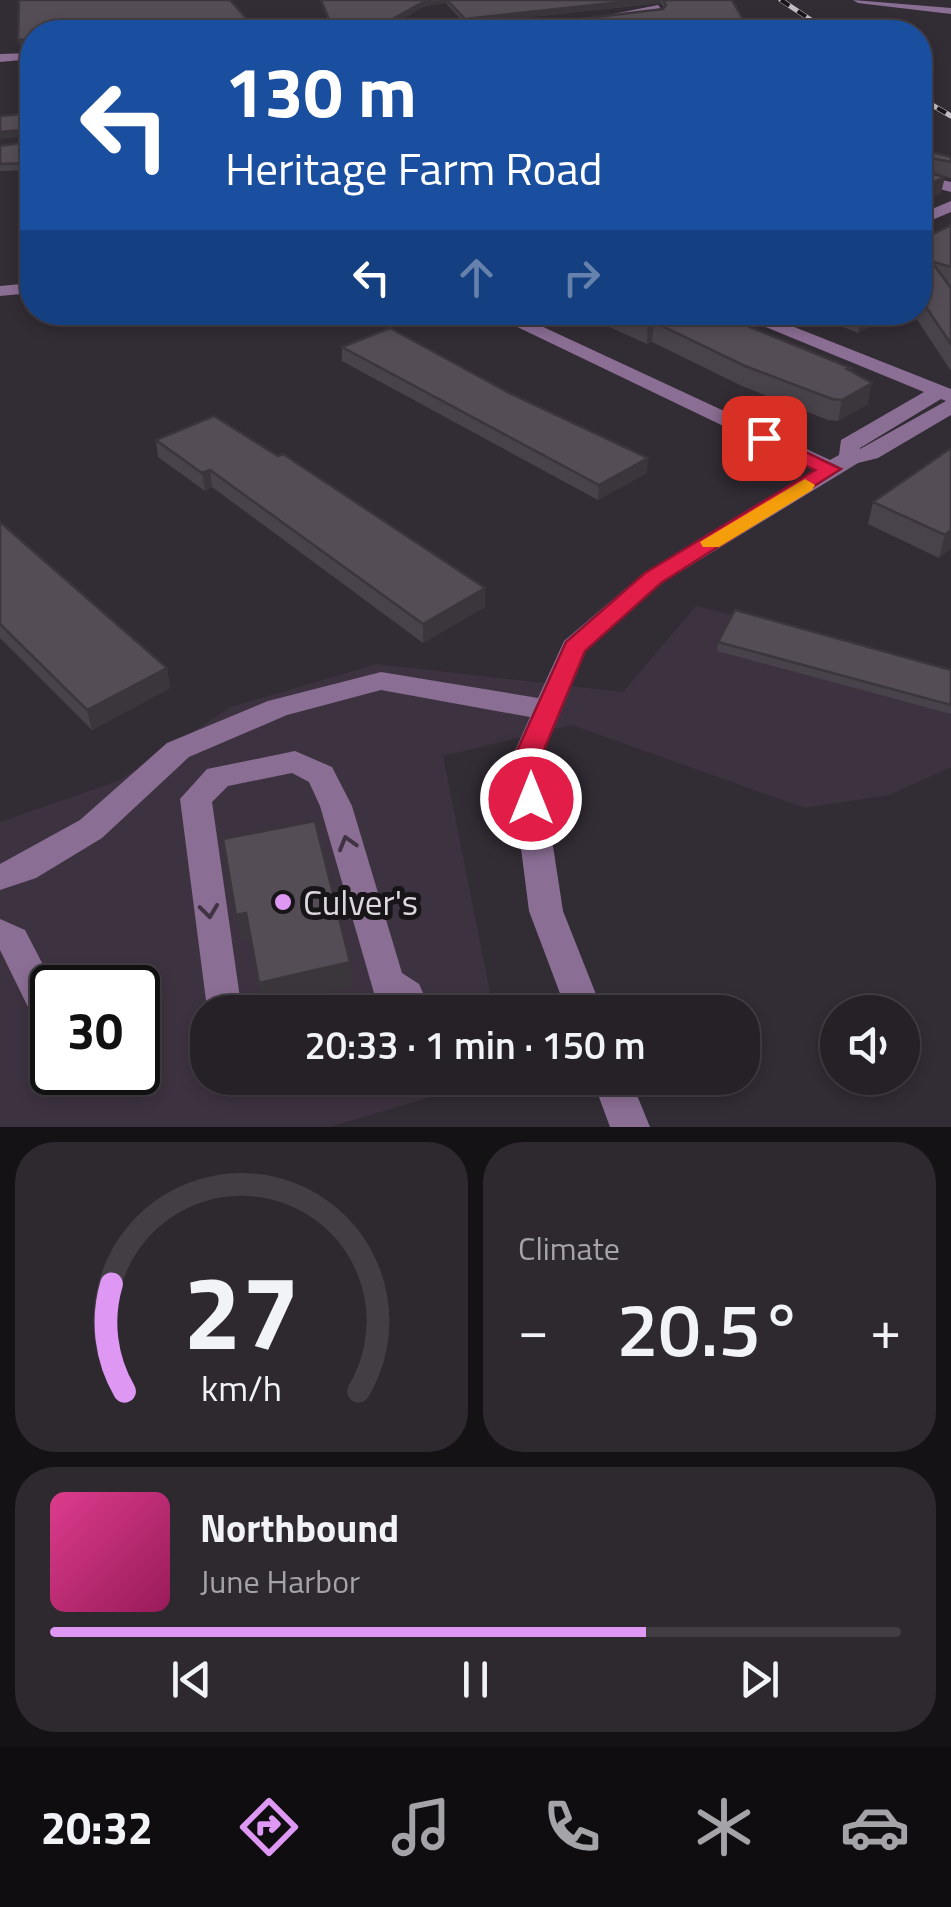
<!DOCTYPE html>
<html lang="en">
<head>
<meta charset="utf-8">
<style>
	body { margin:0; font-family:"Titillium Web",sans-serif; background:#2e292f; color:#f1f3f6; height:100vh; display:flex; flex-direction:column; font-size:38px; white-space:nowrap }
	* { box-sizing:border-box; margin:0 }
	p { font-size:32px; color:#a4a3a7 }
	.icon { flex:none; width:55px; height:55px; fill:none; stroke:currentColor; stroke-width:2; stroke-linecap:round; stroke-linejoin:round }
	.map { position:relative; height:1127px; overflow:hidden }
	.drawer { display:flex; flex-direction:column; gap:15px; padding:15px; background:#151215; flex:1 }
	.drawer>* { flex:none }
	.banner { position:absolute; left:20px; top:20px; width:912px; height:305px; border-radius:40px; box-shadow:0 5px 15px #0003,0 0 0 2px #423e44; background:#1a4fa0; color:#fff; overflow:hidden }
	.controls { position:absolute; left:820px; top:995px; display:grid; gap:20px }
	.controls a { display:grid; place-items:center; width:100px; height:100px; border-radius:50%; background:#262127; box-shadow:0 5px 15px #0003,0 0 0 2px #423e44; font-size:50px }
	.speed { position:absolute; left:30px; top:965px; display:flex; gap:20px; font-size:50px; font-weight:700; text-align:center }
	.speed>* { display:grid; place-content:center; width:130px; height:130px; border-radius:50%; background:#262127; box-shadow:0 5px 15px #0003,0 0 0 2px #423e44; line-height:1 }
	.speed .limit { border:5px solid #111; border-radius:15px; background:#fff; color:#111 }
	.pin { position:absolute; display:grid; place-items:center; width:85px; height:85px; color:#fff; margin:-42px; border-radius:20px; box-shadow:0 5px 15px #0006 }
	.me { position:absolute; width:110px; margin:-55px; rotate:0deg; stroke-linejoin:round; filter:drop-shadow(0 0 8px #0008) }
	.turn { display:flex; align-items:center; gap:35px; height:210px; padding:0 40px; font-size:45px }
	.turn .icon { width:130px; height:130px; stroke-width:2.5 }
	.turn b { display:block; font-size:70px; line-height:85px }
	.lanes { display:flex; align-items:center; height:95px; padding:0 40px; background:#0003; justify-content:center; gap:50px; direction:ltr }
	.lanes .off { opacity:.35 }
	.big { font-size:75px; font-weight:600; line-height:1.1 }
	.drawer .card { flex:1; display:flex; flex-direction:column; justify-content:center; gap:15px; min-width:0; padding:0 35px; border-radius:40px; background:#2e292f }
	.drawer .dial { align-items:center; gap:0 }
	.dial svg { height:260px; overflow:visible; fill:none; stroke:#423e44; stroke-width:7; stroke-linecap:round; text-anchor:middle }
	.dial text { fill:#f1f3f6; stroke:none }
	.song { display:flex; align-items:center; gap:30px }
	.cover { width:120px; height:120px; border-radius:15px; background:linear-gradient(135deg,hsl(330 70% 55%),hsl(330 70% 35%)) }
	.played { height:10px; border-radius:5px; background:linear-gradient(90deg,#de98f3 70%,#423e44 70%) }
	.keys { display:flex; justify-content:space-around; direction:ltr }
	.heat { display:flex; justify-content:space-between; align-items:center; font-size:55px; direction:ltr }
	.drawer .tiles { flex:1; display:grid; gap:15px; grid-template-columns:1fr 1fr }
	.card:last-child { grid-column:span 2 }
	.trip { position:absolute; left:190px; top:995px; width:570px; height:100px; border-radius:40px; background:#262127; box-shadow:0 5px 15px #0003,0 0 0 2px #423e44; font-weight:600; line-height:100px; text-align:center }
	.tab-bar { display:flex; height:160px; justify-content:space-around; align-items:center; background:#0f0d10; color:#a4a3a7 }
	.tab-bar .icon { width:70px; height:70px }
	.tab-bar .selected { color:#de98f3 }
	.tab-bar b { font-size:45px; color:#f1f3f6 }
	.map>svg:first-child { display:block }
</style>
</head>
<body>
<div class="map">
<svg width="951" height="1127" viewBox="0 0 951 1127">
	<rect width="100%" height="100%" fill="#322c34"/>
	<path fill="#3d3340" fill-rule="evenodd" d="M696,606l255,63v98l-62,28 -84,13 -233,-83 -129,31 51,256h-286v66h286l-164,49h-330v-305l118,-41 113,-74 146,-43 246,28zM52,988h86v84h-86z"/>
	<g fill="none" stroke-linecap="round" stroke-linejoin="round">
		<path fill="#8b6e94" fill-rule="evenodd" d="M853,0l98,8v6l-93,-11z
			M658,5l4,5 -59,10 -5,-3z
			M548,23l-4,5 -131,4 6,-3z
			M32,53v6l-32,3v-8z
			M920,175l31,7v10l-31,-8z
			M951,201v11l-31,13v-11z
			M32,283v10l-32,3v-10z
			M486,312h25l319,148 9,-5 2,-15 83,-48 -195,-80h27l195,77v26l-73,43 -20,5 -196,120 -76,68 -46,111 23,149 40,101h-36l-38,-101 -19,-149 20,-45 -149,-27 -94,25 -98,42 -87,81 -66,40 -36,12v-26l80,-44 87,-77 101,-42 113,-29 157,26 26,-57 80,-68 171,-103zM941,399l5,2 -86,48v-1z
			M295,751l37,16 20,39 50,167 17,11 5,11 -5,11 -13,5 -32,-18 -54,-187 -11,-24 -17,-9 -64,13 -16,16 30,210h-34v4l-28,-217 27,-30z
			M0,919l25,11 30,58 -3,22 -10,4 -13,-5 -29,-59z
			M592,1078h38l20,49h-40z"/>
		<defs>
			<path id="rail" d="M781,0l48,32
				M920,98l31,18"/>
		</defs>
		<use href="#rail" stroke="#c0bcc1" stroke-width="5"/>
		<use href="#rail" stroke="#181519" stroke-width="4" stroke-dasharray="10" stroke-linecap="butt"/>
	</g>
	<path fill="#48424a" d="M320,0h412l18,32h-237v-5l150,-18 1,-2 -3,-4 -196,21 -19,-21 -21,3 -46,26h-47z
		M32,141v29l-32,1v-25z
		M920,149l31,8v21l-8,-1 -2,16 -21,11z
		M951,225v146l-39,-59h8v-72z
		M576,312h137l137,59 18,33 -30,17 -10,-1 -86,-34 -90,-44 -5,2z
		M806,312h91l-39,21z
		M342,347l305,126 -49,27 -256,-139z
		M156,440l329,148v19l-62,36 -211,-156 -7,4 -47,-34z
		M951,448v100l-12,10 -71,-34 5,-22z
		M0,522l167,146 3,20 -78,42 -92,-92z
		M718,642l233,28v44l-234,-63z"/>
	<path fill="#3b363c" d="M446,0v3l-21,3 -46,26h-10l56,-31z
		M639,0h22v3l-196,21v-5z
		M32,39v6l-13,1 -1,-6z
		M30,129l2,7 -32,3v-7z
		M945,177l-4,16 -21,11v-15z
		M864,312h33l-39,21 4,-19z
		M654,322l-2,20 -5,2 1,-20z
		M872,383l-4,21 -30,17 4,-21z
		M648,458l-1,15 -49,27 1,-15z
		M210,470l2,17 -7,4 -3,-18z
		M951,530v18l-12,10 6,-23z
		M485,588v19l-62,36v-19z
		M167,668l3,20 -78,42 -5,-20z
		M246,913l4,25 -9,3 -5,-26z
		M350,962l2,25 -89,21 -4,-25z"/>
	<path fill="#544d56" stroke="#3b363c" stroke-width="2.5" d="M19,0h211l28,32h-226v7l-14,1z
		M321,0h110l-6,1 -56,31h-35z
		M447,0h192l-174,19z
		M663,0h69l18,32h-205l-32,-5 150,-18 3,-4z
		M32,113v22l-2,-6 -30,3v-16z
		M32,141v22l-32,1v-18z
		M920,149l31,8v5l-30,-6 -1,14 25,7 -25,12z
		M951,225v42l-20,-6 20,27v56l-31,-46v-58z
		M621,312h92l138,56 -4,1 25,14 -30,17 -10,-1 -87,-33 -91,-44 -6,2z
		M390,328l119,65 139,65 -49,27 -257,-138z
		M214,416l64,40 5,-2 202,134 -62,36 -213,-154 -8,3 -46,-33z
		M951,448v82l-6,5 -72,-33z
		M0,522l167,146 -80,42 -87,-86z
		M735,610l216,60v35l-233,-63z
		M315,821l35,141 -91,21 -13,-70 -10,2 -13,-76z"/>
	<defs><path id="oneway-chevron" d="M-2-3.5L2.5 0L-2 3.5" fill="none" stroke-width="1.6" stroke-linecap="round" stroke-linejoin="round" transform="scale(2.5)"/></defs>
	<g stroke="#403444">
		<use href="#oneway-chevron" transform="translate(347 843) rotate(-106)"/>
		<use href="#oneway-chevron" transform="translate(209 911) rotate(83)"/>
	</g>
	<path fill="#e11d48" stroke="#92132f" stroke-width="2.5" d="M764,432l77,37 -180,114 -76,68 -46,111 6,37 -4,7h-20l-9,-44 54,-120 79,-69 170,-103 -58,-28v-8z"/>
	<path fill="#f59e0b" d="M805,479l10,6 -3,5 -93,57h-16l-3,-5z"/>
	<circle fill="#de98f3" stroke="#181519" stroke-width="4" cx="283" cy="902" r="10"/>
	<g text-anchor="middle" dominant-baseline="central" stroke-width="10" stroke-linejoin="round" paint-order="stroke">
		<g font-size="35" fill="#dcd8dd" stroke="#181519" text-anchor="start">
			<text x="303" y="902">Culver's</text>
		</g>
	</g>
</svg>
<div class="controls">
<a><svg class="icon" aria-label="sound" viewBox="0 0 24 24"><path d="M4 9h4l5-4v14l-5-4H4zM17 9q2 3 0 6"/></svg></a>
</div>
<div class="speed"><div class="limit">30</div></div>
<div class="pin" style="left:764px;top:438px;background:#d93025"><svg class="icon" aria-label="arrive" viewBox="0 0 24 24"><path d="M6 21V4h12l-3 4 3 4H6"/></svg></div>
<svg class="me" style="left:531px;top:799px" viewBox="-20 -20 40 40"><circle r="17" fill="#e11d48" stroke="#fff" stroke-width="3"/><path d="M0-11L8 9 0 5-8 9z" fill="#fff"/></svg>
<div class="trip">20:33 · 1 min · 150 m</div>
<div class="banner">
<div class="turn"><svg class="icon" aria-label="left" viewBox="0 0 24 24"><path d="M17 20v-9H6M10 6l-5 5 5 5"/></svg><div><b>130 m</b>Heritage Farm Road</div></div>
<div class="lanes"><svg class="icon" aria-label="left" viewBox="0 0 24 24"><path d="M17 20v-9H6M10 6l-5 5 5 5"/></svg><svg class="icon off" aria-label="ahead" viewBox="0 0 24 24"><path d="M12 20V5M6 11l6-6 6 6"/></svg><svg class="icon off" aria-label="right" viewBox="0 0 24 24"><path d="M7 20v-9h11M14 6l5 5-5 5"/></svg></div>
</div>
</div>
<section class="drawer">
<div class="tiles">
<div class="card dial"><svg viewBox="0 0 100 80">
<path d="M14 69A42 42 0 1 1 86 69"/>
<path d="M14 69A42 42 0 0 1 10 36" stroke="#de98f3"/>
<text x="50" y="56" font-size="32" font-weight="700">27</text>
<text x="50" y="72" font-size="11">km/h</text>
</svg></div>
<div class="card"><p>Climate</p>
<div class="heat"><a>−</a><b class="big">20.5°</b><a>+</a></div>
</div>
<div class="card">
<div class="song"><i class="cover"></i><div><b>Northbound</b><p>June Harbor</p></div></div>
<div class="played"></div>
<div class="keys"><svg class="icon" aria-label="previous" viewBox="0 0 24 24"><path d="M18 5L8 12l10 7zM5 5v14"/></svg><svg class="icon" aria-label="pause" viewBox="0 0 24 24"><path d="M8 5v14M16 5v14"/></svg><svg class="icon" aria-label="next" viewBox="0 0 24 24"><path d="M6 5l10 7-10 7zM19 5v14"/></svg></div>
</div>
</div>
</section>
<nav class="tab-bar">
<b>20:32</b>
<svg class="icon selected" aria-label="directions" viewBox="0 0 24 24"><path d="M12 3l9 9-9 9-9-9zM9 14v-3h6M13 9l2 2-2 2"/></svg>
<svg class="icon" aria-label="music" viewBox="0 0 24 24"><path d="M9 18V5l10-2v13"/><circle cx="6" cy="18" r="3"/><circle cx="16" cy="16" r="3"/></svg>
<svg class="icon" aria-label="phone" viewBox="0 0 24 24"><path d="M5 4h4l2 5-3 2q2 4 5 5l2-3 5 2v4C11 20 4 13 5 4z"/></svg>
<svg class="icon" aria-label="climate" viewBox="0 0 24 24"><path d="M12 3v18M4 7l16 10M4 17L20 7"/></svg>
<svg class="icon" aria-label="car" viewBox="0 0 24 24"><path d="M5 17H2v-5l4-1 3-4h7l3 4 3 1v5h-3M9 17h6M6 11h13"/><circle cx="7" cy="17" r="2"/><circle cx="17" cy="17" r="2"/></svg>
</nav>
</body>
</html>
